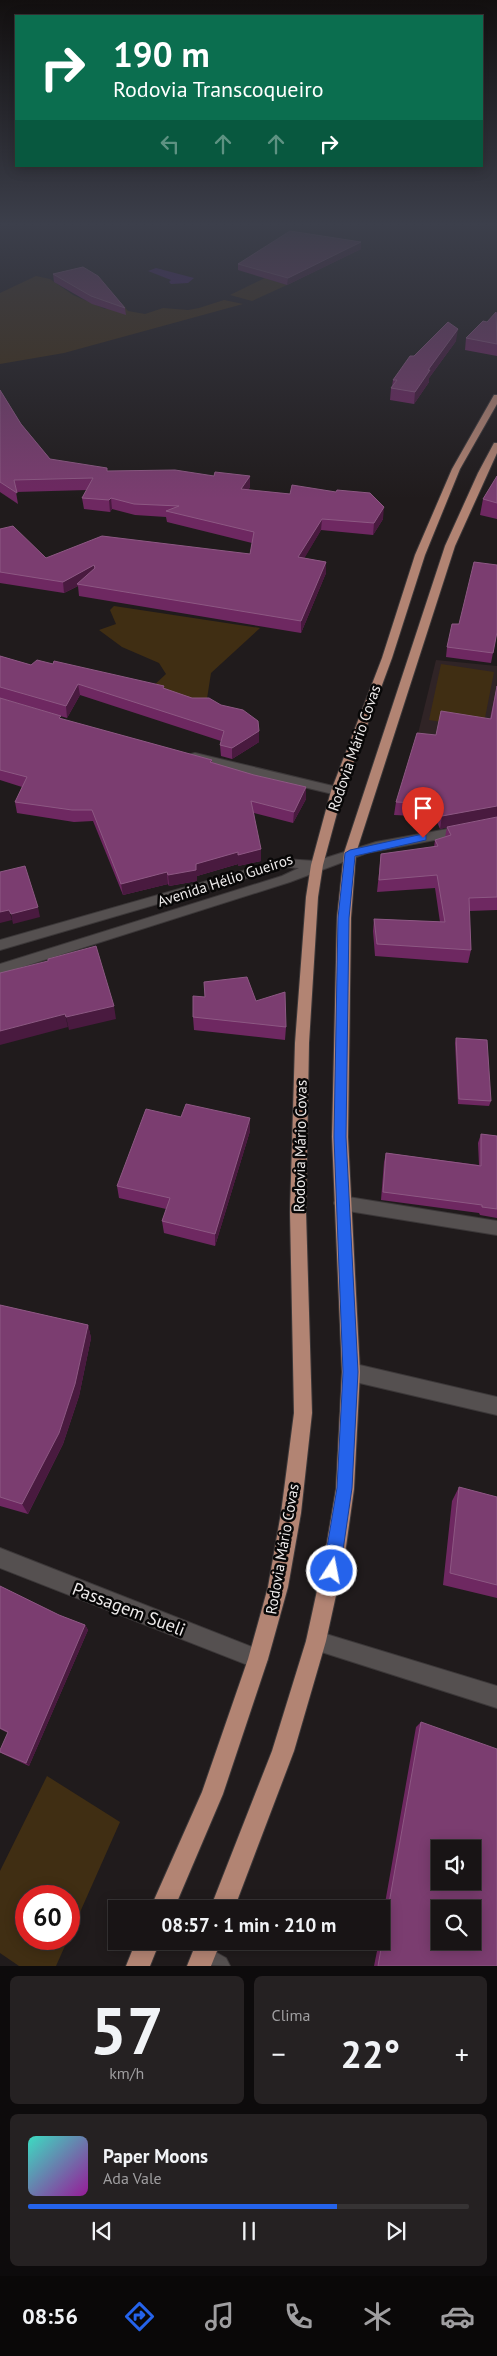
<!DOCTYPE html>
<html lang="pt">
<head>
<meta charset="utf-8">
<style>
	body { margin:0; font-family:"PT Sans",sans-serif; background:#252122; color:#f1f3f6; height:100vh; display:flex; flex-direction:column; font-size:19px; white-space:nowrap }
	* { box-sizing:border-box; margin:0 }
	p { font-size:16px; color:#9f9ea0 }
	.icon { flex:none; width:28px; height:28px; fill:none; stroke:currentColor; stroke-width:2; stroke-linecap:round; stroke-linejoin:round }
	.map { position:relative; height:1966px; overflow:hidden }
	.drawer { display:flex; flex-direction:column; gap:10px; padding:10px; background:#0d0b0c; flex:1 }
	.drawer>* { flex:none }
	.banner { position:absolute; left:15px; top:15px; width:468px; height:152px; border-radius:0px; box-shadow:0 2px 12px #0003,0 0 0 1px #363334; background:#0b6e4f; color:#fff; overflow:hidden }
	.buttons { position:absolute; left:431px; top:1840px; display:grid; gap:10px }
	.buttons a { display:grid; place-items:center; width:50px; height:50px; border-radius:0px; background:#181415; box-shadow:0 2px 12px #0003,0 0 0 1px #363334; font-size:25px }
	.speed { position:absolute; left:15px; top:1885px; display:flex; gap:10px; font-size:25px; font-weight:700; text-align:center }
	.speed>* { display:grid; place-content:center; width:65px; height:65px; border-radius:50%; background:#181415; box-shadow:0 2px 12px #0003,0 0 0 1px #363334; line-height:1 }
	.speed .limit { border:8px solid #d22; background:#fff; color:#111 }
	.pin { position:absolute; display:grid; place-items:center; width:42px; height:42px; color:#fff; margin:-51px -21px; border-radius:50% 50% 50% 0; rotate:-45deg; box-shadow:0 0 5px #0007 }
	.pin .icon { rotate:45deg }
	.me { position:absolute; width:55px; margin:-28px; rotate:11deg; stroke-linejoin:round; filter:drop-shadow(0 0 4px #0008) }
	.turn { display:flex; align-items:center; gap:18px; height:105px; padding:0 15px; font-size:22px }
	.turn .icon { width:65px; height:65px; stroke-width:2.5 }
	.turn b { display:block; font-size:35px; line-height:42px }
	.lanes { display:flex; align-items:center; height:48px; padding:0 15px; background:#0003; justify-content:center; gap:25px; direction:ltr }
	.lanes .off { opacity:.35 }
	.big { font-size:38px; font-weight:700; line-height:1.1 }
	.drawer .widget { flex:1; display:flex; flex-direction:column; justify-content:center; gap:8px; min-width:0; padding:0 18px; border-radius:8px; background:#252122 }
	.drawer .dial { align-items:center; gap:0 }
	.dial b { font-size:65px; line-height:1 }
	.song { display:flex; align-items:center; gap:15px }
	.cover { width:60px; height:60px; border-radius:8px; background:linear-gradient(135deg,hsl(170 70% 55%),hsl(300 70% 35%)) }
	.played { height:5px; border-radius:2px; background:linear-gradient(90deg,#2563eb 70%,#363334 70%) }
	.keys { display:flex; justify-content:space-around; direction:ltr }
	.heat { display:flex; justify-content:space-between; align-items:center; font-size:28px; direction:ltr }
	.drawer .tiles { flex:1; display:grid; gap:10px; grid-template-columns:1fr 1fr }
	.widget:last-child { grid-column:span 2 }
	.trip { position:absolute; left:108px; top:1900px; width:282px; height:50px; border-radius:0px; background:#181415; box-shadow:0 2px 12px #0003,0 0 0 1px #363334; font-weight:700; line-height:50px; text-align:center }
	.dock { display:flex; height:80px; justify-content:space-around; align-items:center; background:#0a0808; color:#9f9ea0 }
	.dock .icon { width:35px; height:35px }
	.dock .on { color:#2563eb }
	.dock b { font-size:22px; color:#f1f3f6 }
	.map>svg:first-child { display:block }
</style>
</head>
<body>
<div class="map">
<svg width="497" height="1966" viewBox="0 0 497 1966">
	<rect width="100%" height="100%" fill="#201b1c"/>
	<path fill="#302426" d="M436,660l61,6v87l-82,-7z"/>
	<path fill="#402e13" d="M36,276l14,3 23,16 32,14 15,-7 8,9 17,3 18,-6 25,2 11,-2 25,-8 19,4 -179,49 -64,11v-71z
		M265,278l22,7 -35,16 -22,-6z
		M114,606l146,22 -49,45 -5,32 -56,-16 16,-15 -7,-11 -37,-16 -23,-17 17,-6 -6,-14z
		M441,664l53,8 -11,56 -54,-8z
		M47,1776l73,46 -51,115v-41h-43v43h42l-12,27h-37l-19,-13v-82z"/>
	<path fill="#492270" d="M156,268l38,10 -6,5 -17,1 -2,-2 2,-2 -23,-9z"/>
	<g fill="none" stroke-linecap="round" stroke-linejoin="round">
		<defs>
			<path id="minor" d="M342,1196l155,25v14l-155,-25 -6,-2 -2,-5 2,-5z
				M351,1363l146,34v18l-146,-34 -6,-3 -3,-6 3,-6z
				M0,1548l265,104 3,7 -3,7 -7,3 -258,-101z
				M316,1631l181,55v22l-188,-60 -3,-7 3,-7z
				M203,1945l23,13 4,8 -35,-1 -4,-8 4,-8z"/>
			<path id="tertiary" d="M195,753l142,34 6,4 -6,4 -146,-35 -2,-3 2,-3z"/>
			<path id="secondary" d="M497,820v8l-130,25 -77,29 -290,92v-10l282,-88 17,-8 -15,-1 -284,83v-10l284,-81 32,2 60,-19z"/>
			<path id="primary" d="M494,395h3v9l-37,65 -35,86 -33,103 -49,133 -20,74 -5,32 -9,146 -3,169 6,201 -11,100 -13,74 -20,72 -45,135 -49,115h-24l52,-117 46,-133 20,-72 13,-74 13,-100 -4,-201 5,-169 11,-146 5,-32 20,-74 51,-133 33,-103 37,-86z
				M494,443h3v10l-42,93 -99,307 -5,65 -3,219 12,235 -6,117 -9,65 -19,87 -32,110 -60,158h-24l62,-158 34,-110 19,-87 11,-65 6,-117 -10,-235 5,-219 7,-65 101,-307 33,-73z
				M136,1941h24l-10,25h-24z
				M197,1941h24l-10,25h-24z"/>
		</defs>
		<use href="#minor" stroke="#3c3839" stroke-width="2"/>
		<use href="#tertiary" stroke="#3c3839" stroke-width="2"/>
		<use href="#secondary" stroke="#3c3839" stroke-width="2"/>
		<use href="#primary" stroke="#3c3839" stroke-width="2"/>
		<use href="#minor" fill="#555050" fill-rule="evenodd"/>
		<use href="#tertiary" fill="#555050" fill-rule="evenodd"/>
		<use href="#secondary" fill="#555050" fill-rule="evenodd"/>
		<use href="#primary" fill="#b28473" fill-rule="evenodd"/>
	</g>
	<path fill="#6e2861" d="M361,242v7l-74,36 -49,-15v-6z
		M53,274l72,34 1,7 -34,-11 -38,-22z
		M497,312v44l-32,-6 1,-12 21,-16z
		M456,341l-27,37v4l-15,22 -24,-4 1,-12 1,-2 1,-6 21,-24z
		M0,390l21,34 29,35 57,12 143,16 -2,3 135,29 -10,16 -52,-5 -17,28 22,4v11l-25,60 -222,-37 -1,-10 -14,7 -64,-10v-54l46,29 204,-4 2,-11 -85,-21 -1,-5 -31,-2 -23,-6 -2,3 -26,-3 -2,-11 5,-8 -71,2 2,12 -18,-12z
		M497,476v43l-17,-4 3,-16z
		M497,632l-6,31 -45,-6 1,-10z
		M0,656l31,9 22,-1 111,24 95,54 -27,17 -11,-3 -1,-11 1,-4 -141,-46 -13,23 -67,-20 61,21 151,41v2l94,37 -13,24 -39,-10 7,48 -23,5v-2l-41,12v5l-28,5 -1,-2 -45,11 -30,-74 -19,1 -57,-9 -2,-11 7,-15 -22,-7z
		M497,685v225l-28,1 2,39 -3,13 -93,-7 -2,-25 1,-12 66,3 -5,-34 -58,4 4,-38 53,-7 1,-7 10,-3 2,-10 -7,2 -5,-12 -41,-2 2,-13 40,-67 54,-16z
		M204,982l52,19 30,26 -1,13 -91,-10 -1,-13 12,-20z
		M456,1038l35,63 -2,5 -31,-2 -3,-61z
		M181,1117l69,14 -35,115 -51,-13 -2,-12 4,-12 -47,-11 -2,-12z
		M481,1134l16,2v82l-17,-3 -1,-2 -98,-13 3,-38 2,-9 93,12 -1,-22z
		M0,1305l88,20 3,13 -12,58 -16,48 -35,70 -28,-8z
		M459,1487l38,10v101l-54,-13 9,-84z
		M0,1586l59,29 26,10 3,5 -59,136 -26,-12 -3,-2 8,-19 -8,-4z
		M421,1722l76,244h-123l5,-25h2v-15l35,-199z"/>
	<path fill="#491a3f" d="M361,242v7l-74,36 1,-7z
		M458,329l-2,12 -27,37v4l-15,22 1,-12 13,-22z
		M250,476v11l-8,13 -1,-11z
		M111,498l1,11 -2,3 -1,-12z
		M384,507l-1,12 -10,16 1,-12z
		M322,519l-1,11 -23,39v-12z
		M326,562v11l-25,60v-12z
		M94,565l1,12 -18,7 1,2 -14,7 -1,-11z
		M78,684l2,11 -13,23 -1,-12z
		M259,731v11l-27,17v-11z
		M306,787v12l-13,24 1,-11z
		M497,806v12l-57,11 2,-13z
		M261,849v12l-23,5v-11z
		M238,852v12l-41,12v5l-28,5 -1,-11 28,-11z
		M167,872l1,12 -45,11 -2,-11z
		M38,907l2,10 -27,7 -2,-10z
		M9,910l3,10 -12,3v-11z
		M114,1006l2,13 -47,11 -3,-13z
		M65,1014l3,13 -68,18v-14z
		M250,1118v13l-35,115v-12z
		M88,1325l3,13 -12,58 -16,48 -35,70 -6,-10z
		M85,1625l3,5 -59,136 -3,-3z"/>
	<path fill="#7b3d70" stroke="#8d5883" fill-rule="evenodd" d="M290,231l71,11 -73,36 -50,-14z
		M83,267l15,9 27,32 -34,-12 -38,-22z
		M496,312l1,32 -31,-6 17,-17 4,1z
		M448,322l10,7 -30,41h2l-15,22 -24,-4 6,-8h-4l17,-24h4z
		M0,390l21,34 29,35 57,9v3l68,-1 39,6 1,-4 35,4 -9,13 49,5 2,-9 44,7 1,-2 33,3 14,14 -10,16 -52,-4 -24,38 28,5 -25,59 -224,-37 18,-16 -1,-3 -31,17 -63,-10v-43l13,-3 33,32 56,-22 148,18 4,-22 -88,-21 13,-5 -45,-2 -23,-6 -2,2 -27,-2 11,-20 -79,2 3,13 -17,-11z
		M497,476v27l-14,-4z
		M474,562l23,3v67l-4,21 -46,-6 5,-23h7z
		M0,656l31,9 6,-5 16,4 1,-3 110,25 -1,2 29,10h17l12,7 22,5 15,11 1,10 -27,17 -12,-3 4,-14 -146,-47 -12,22 -66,-19z
		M497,686v120l-55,10 -5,-12 -41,-2 21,-69 19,2 5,-24 50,8z
		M0,698l61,18 -2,2 153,42 -2,2 44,13 52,12 -12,25 -43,-11 10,48 -23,6v-3l-42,12v6l-28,5 -1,-3 -46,12 -29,-74h-20l-57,-8 12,-25 -27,-7z
		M497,817v80l-28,1 2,52 -94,-6 -3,-25 71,3 -8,-47 -58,5 2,-26 57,-8 -3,-6 16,-5 -4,-8z
		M25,866l13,41 -27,7 -2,-4 -9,2v-40z
		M96,946l18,60 -48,11 -1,-3 -65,17v-58l48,-12v-2z
		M247,977l9,24 29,-9 1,35 -93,-10v-21l12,1 -1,-15z
		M456,1038l31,2 4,61 -32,-2z
		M186,1104l64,14 -35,116 -53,-13 8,-23 -53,-12 29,-77 35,8z
		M481,1134l16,2v73l-15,-2v-2l-99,-13 3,-39 95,13z
		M0,1305l88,20 -13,59 -16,49 -37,71 -22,-7z
		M459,1487l38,10v88l-47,-12z
		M0,1586l59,29 26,10 -59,138 -26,-11v-2l8,-18 -8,-4z
		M421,1722l76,27v217h-119zM440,1849h32v32h-32zM440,1909h32v32h-32z"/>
	<linearGradient id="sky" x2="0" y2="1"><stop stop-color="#120f0f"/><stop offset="0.45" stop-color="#3c3f4b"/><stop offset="1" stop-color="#3c3f4b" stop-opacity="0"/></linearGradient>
	<rect width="497" height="499" fill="url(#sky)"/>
	<path fill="#2563eb" stroke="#184099" d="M423,834l3,1v5l-71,16 -6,62 -3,219 12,235 -6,116 -12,83 -3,6 -5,3 -6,-3 -3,-6 14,-83 6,-116 -9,-235 4,-219 7,-65 5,-3z"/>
	<g text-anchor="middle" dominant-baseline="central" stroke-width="5" stroke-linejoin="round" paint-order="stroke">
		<g font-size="15" fill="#eeebeb" stroke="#080707">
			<text transform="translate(354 748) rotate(-71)">Rodovia Mário Covas</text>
			<text transform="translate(225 880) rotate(-18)">Avenida Hélio Gueiros</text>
			<text transform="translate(300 1146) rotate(-89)">Rodovia Mário Covas</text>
			<text transform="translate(282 1549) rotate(-80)">Rodovia Mário Covas</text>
		</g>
		<g font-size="18" fill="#eeebeb" stroke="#080707">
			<text transform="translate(129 1609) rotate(21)">Passagem Sueli</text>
		</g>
	</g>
</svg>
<div class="buttons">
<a><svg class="icon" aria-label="sound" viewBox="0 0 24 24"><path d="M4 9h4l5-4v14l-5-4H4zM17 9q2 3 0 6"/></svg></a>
<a><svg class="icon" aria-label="search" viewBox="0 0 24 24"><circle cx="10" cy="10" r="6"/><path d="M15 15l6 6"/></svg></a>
</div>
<div class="speed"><div class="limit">60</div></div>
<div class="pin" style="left:423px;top:838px;background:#d93025"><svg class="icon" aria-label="arrive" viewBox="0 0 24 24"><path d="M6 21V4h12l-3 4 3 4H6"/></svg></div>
<svg class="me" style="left:332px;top:1571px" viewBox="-20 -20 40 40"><circle r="17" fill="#2563eb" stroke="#fff" stroke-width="3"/><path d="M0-11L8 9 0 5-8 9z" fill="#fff"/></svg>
<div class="trip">08:57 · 1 min · 210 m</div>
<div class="banner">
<div class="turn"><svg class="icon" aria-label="right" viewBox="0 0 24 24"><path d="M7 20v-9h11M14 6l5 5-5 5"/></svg><div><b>190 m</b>Rodovia Transcoqueiro</div></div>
<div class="lanes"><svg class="icon off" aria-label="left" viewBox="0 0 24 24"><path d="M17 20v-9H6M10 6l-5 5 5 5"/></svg><svg class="icon off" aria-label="ahead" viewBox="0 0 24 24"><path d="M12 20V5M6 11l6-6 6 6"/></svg><svg class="icon off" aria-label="ahead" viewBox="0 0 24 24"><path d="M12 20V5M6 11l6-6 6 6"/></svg><svg class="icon" aria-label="right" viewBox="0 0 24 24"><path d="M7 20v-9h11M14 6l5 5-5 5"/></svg></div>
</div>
</div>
<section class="drawer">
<div class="tiles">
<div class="widget dial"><b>57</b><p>km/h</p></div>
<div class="widget"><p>Clima</p>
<div class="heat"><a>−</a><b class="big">22°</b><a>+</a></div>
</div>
<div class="widget">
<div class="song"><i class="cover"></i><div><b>Paper Moons</b><p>Ada Vale</p></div></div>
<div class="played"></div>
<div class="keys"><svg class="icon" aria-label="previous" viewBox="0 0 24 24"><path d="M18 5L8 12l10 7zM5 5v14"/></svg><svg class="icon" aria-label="pause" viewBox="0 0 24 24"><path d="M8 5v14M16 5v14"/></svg><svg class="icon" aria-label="next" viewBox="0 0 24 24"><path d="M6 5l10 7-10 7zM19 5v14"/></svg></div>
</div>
</div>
</section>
<nav class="dock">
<b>08:56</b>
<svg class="icon on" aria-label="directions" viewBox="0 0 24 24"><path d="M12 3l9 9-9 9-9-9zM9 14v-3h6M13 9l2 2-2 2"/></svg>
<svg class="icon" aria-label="music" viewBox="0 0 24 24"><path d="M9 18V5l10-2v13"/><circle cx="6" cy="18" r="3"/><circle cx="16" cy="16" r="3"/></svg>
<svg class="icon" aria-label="phone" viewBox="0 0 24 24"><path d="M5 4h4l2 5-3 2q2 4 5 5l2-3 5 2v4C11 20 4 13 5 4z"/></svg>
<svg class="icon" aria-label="climate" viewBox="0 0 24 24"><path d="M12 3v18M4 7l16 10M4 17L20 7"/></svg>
<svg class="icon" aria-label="car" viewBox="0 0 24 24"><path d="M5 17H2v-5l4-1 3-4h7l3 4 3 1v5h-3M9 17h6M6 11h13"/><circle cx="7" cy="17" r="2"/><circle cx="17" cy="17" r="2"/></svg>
</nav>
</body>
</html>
